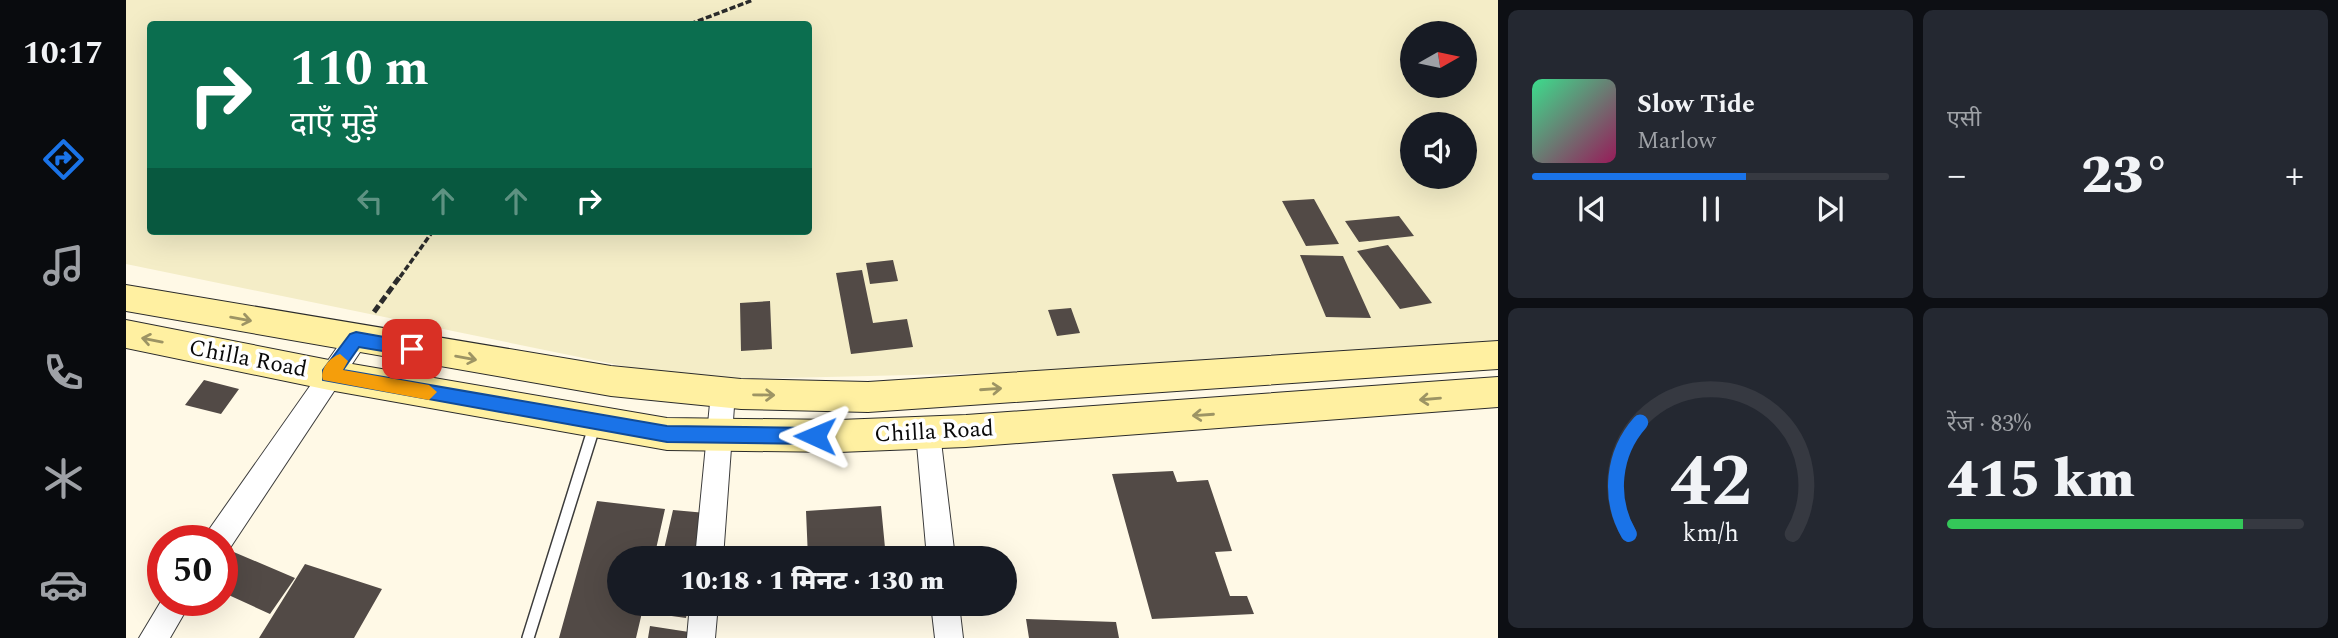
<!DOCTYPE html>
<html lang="hi">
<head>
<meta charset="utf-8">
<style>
	body { margin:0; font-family:Spectral,"Noto Sans Devanagari",serif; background:#242831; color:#f1f3f6; height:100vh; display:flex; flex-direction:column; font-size:26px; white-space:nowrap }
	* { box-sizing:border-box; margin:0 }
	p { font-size:23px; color:#9ea1a6 }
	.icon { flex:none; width:38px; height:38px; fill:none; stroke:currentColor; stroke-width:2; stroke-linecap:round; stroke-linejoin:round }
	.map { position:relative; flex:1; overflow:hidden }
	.details { display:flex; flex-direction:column; gap:10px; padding:10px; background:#0d0f14; width:840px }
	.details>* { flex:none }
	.hud { position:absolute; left:21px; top:21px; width:665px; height:214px; border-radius:7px; box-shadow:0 7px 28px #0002; background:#0b6e4f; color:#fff; overflow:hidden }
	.needle { width:46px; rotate:81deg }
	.fabs { position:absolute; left:1274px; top:21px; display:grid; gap:14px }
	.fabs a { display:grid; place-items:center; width:77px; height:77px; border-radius:50%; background:#171b24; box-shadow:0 7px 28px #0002; font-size:35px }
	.speed { position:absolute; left:21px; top:525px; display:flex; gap:14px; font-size:35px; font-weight:700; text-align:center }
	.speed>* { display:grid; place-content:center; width:91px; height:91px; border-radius:50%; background:#171b24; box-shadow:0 7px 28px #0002; line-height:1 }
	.speed .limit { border:10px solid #d22; background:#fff; color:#111 }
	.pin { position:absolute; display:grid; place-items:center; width:60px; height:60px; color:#fff; margin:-30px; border-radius:14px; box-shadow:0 4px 10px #0006 }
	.me { position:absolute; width:77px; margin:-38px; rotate:271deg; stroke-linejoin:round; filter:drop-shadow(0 0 5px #0008) }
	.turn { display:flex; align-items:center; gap:24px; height:147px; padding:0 28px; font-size:32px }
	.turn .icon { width:91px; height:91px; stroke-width:2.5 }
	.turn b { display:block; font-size:49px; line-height:60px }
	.lanes { display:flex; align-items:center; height:66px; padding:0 28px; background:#0003; justify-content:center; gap:35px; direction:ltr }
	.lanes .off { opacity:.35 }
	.big { font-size:52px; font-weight:800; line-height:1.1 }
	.details .widget { flex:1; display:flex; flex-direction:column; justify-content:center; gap:10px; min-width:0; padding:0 24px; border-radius:10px; background:#242831 }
	.details .dial { align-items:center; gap:0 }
	.dial svg { height:182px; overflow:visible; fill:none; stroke:#363941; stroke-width:7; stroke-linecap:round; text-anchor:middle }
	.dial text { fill:#f1f3f6; stroke:none }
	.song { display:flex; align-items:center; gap:21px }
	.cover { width:84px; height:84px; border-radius:10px; background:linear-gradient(135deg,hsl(150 70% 55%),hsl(330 70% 35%)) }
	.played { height:7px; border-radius:4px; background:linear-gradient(90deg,#1a73e8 60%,#363941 60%) }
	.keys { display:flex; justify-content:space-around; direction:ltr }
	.heat { display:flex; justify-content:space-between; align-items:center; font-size:38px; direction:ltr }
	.charge { height:10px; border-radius:5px; background:linear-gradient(90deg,#34c759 83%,#363941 0) }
	.details .tiles { flex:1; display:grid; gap:10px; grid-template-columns:repeat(2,1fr) }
	.trip { position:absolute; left:481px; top:546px; width:410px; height:70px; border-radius:35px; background:#171b24; box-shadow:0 7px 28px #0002; font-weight:800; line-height:70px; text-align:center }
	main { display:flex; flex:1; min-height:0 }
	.tabs { display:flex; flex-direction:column; width:126px; justify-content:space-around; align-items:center; background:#090b0e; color:#9ea1a6 }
	.tabs .icon { width:49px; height:49px }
	.tabs .selected { color:#1a73e8 }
	.tabs b { font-size:32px; color:#f1f3f6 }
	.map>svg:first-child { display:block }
</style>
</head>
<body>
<main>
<nav class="tabs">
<b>10:17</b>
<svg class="icon selected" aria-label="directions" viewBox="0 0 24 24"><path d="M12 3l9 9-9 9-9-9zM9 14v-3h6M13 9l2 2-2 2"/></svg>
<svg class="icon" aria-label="music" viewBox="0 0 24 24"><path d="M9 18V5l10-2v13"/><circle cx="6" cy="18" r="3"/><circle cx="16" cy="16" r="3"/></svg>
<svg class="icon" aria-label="phone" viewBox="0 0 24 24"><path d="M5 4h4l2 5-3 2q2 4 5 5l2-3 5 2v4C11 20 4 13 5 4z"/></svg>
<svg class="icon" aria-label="climate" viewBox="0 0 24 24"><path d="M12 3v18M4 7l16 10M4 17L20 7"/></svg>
<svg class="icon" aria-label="car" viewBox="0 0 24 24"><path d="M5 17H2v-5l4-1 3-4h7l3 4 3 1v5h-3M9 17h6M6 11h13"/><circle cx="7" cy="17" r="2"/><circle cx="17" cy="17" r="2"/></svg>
</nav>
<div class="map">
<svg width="1372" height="638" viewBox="0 0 1372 638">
	<rect width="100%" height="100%" fill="#fff9e6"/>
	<path fill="#f4edc7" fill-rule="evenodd" d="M0,0h1372v347l-366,23 -441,10 -565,-116zM24,24h658v207h-658zM1286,33h53v53h-53zM1286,124h53v53h-53z"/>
	<path fill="#524a46" d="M1188,199l25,45 -33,2 -24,-45z
		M1273,216l15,20 -55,6 -14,-21z
		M1262,245l44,58 -32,6 -43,-58z
		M1174,255l43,1 28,62 -45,-1z
		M767,260l5,21 -28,3 -4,-21z
		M736,270l11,53 34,-4 6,28 -62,7 -15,-81z
		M644,301l2,48 -31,2 -1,-48z
		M945,308l9,25 -23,3 -9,-26z
		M78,380l35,9 -18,25 -36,-9z
		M1047,471l4,11 31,-2 24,71 -17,1 15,44h17l7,18 -102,5 -40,-145z
		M471,501l68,8 -11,49h-34v46h24l-8,34h-77z
		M755,506l5,52h-78l-2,-47z
		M547,510l33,3 -8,45h-36z
		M103,550l66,28 -25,36 -48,-22v-33z
		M179,564l77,25 -28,49h-95z
		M526,604h37l-3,14 -36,-5z
		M900,619l90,3 3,16h-90z
		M524,626l39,6 -2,6h-39z"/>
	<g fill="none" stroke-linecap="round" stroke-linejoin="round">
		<defs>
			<path id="lane" d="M402,638l67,-214"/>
			<path id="street" d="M230,329l8,3 4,7 -4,7 -136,205 -6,2v-12h-17l3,-10 140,-199z
				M597,382l9,3 3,8 -12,165h-28l16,-165 3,-8z
				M802,421l9,4 3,8 15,125h-28l-11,-125 3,-8z
				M37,598l29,2 -22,38h-31z
				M564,604h28l-3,34h-28z
				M805,604h28l4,34h-28z"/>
			<path id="secondary" d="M0,285l485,81 130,13 127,3 630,-41v28l-630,43 -127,-3 -130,-13 -485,-85z
				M0,320l203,40 338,58 172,2 127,-5 532,-38v30l-532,40 -127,5 -172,-2 -338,-60 -203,-42z"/>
		</defs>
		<use href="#lane" stroke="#3c3c3c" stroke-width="14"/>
		<use href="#street" stroke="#3c3c3c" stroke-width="2"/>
		<use href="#secondary" stroke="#2b2b2b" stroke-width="2"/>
		<path stroke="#2b2b2b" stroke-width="3.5" stroke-dasharray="6 2.5" stroke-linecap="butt" d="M564,24l63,-24
			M274,277l33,-46"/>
		<path stroke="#2b2b2b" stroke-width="5" stroke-dasharray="8 3.5" stroke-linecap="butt" d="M248,312l27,-37"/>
		<use href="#lane" stroke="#fff" stroke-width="11"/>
		<use href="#street" fill="#fff" fill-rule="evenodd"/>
		<use href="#secondary" fill="#fff0a1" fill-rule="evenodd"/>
	</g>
	<defs><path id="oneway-shaft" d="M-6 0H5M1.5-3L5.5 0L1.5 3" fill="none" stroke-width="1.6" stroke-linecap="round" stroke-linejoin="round" transform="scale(1.75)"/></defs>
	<g stroke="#9d9464">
		<use href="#oneway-shaft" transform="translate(115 319) rotate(10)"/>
		<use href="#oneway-shaft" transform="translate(26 340) rotate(-169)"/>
		<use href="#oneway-shaft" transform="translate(340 358) rotate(10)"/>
		<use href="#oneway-shaft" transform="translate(865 389) rotate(-4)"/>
		<use href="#oneway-shaft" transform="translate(638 395) rotate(1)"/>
		<use href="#oneway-shaft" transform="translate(1304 399) rotate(175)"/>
		<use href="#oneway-shaft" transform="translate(1077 415) rotate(176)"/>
	</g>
	<path fill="#1a73e8" stroke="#114b97" stroke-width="2" d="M230,332l56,10 9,7 -9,7 -53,-9 -16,23 324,56 148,2 7,2 2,6 -2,6 -7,2 -148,-2 -344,-62v-10l27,-36z"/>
	<path fill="#f59e0b" d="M214,354l8,7 -5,9 86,15 8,7 -8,8 -106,-20c-4,-10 7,-23 17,-26z"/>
	<g text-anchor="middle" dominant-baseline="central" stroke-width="7" stroke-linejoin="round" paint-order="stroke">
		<g font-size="23" fill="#090909" stroke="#fff">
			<text transform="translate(122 359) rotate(11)">Chilla Road</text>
			<text transform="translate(808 432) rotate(-3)">Chilla Road</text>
		</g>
	</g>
</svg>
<div class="fabs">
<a><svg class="needle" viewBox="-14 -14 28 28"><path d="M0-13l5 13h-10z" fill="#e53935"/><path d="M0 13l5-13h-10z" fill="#9ea1a6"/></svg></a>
<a><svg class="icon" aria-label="sound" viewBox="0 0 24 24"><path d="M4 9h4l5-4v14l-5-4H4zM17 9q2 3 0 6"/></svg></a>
</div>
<div class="speed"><div class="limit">50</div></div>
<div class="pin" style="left:286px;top:349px;background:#d93025"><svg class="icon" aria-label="arrive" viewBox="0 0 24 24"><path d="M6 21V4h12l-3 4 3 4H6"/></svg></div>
<svg class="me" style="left:689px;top:436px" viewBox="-20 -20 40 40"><path d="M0-17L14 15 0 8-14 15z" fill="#1a73e8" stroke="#fff" stroke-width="4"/></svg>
<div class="trip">10:18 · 1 मिनट · 130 m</div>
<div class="hud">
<div class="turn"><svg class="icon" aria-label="right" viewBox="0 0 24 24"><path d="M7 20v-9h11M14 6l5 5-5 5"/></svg><div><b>110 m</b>दाएँ मुड़ें</div></div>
<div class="lanes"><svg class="icon off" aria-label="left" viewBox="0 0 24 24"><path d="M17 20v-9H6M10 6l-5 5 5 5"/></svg><svg class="icon off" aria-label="ahead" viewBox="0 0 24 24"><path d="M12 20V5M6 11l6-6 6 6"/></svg><svg class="icon off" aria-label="ahead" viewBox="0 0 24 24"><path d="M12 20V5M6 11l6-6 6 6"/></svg><svg class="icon" aria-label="right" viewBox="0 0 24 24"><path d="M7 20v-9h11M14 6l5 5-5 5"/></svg></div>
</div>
</div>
<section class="details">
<div class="tiles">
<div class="widget">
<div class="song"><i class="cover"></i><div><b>Slow Tide</b><p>Marlow</p></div></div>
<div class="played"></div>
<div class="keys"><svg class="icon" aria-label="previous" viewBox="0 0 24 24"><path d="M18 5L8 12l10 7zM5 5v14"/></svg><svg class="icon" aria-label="pause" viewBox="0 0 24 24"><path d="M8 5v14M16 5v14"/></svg><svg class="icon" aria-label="next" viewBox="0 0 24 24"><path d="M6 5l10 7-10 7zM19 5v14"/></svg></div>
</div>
<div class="widget"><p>एसी</p>
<div class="heat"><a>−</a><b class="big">23°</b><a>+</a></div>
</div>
<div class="widget dial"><svg viewBox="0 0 100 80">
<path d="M14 69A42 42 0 1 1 86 69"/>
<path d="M14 69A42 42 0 0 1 19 20" stroke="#1a73e8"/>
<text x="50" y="56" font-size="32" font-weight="700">42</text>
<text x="50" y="72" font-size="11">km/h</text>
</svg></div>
<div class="widget"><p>रेंज · 83%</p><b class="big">415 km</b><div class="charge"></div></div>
</div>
</section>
</main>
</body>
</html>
